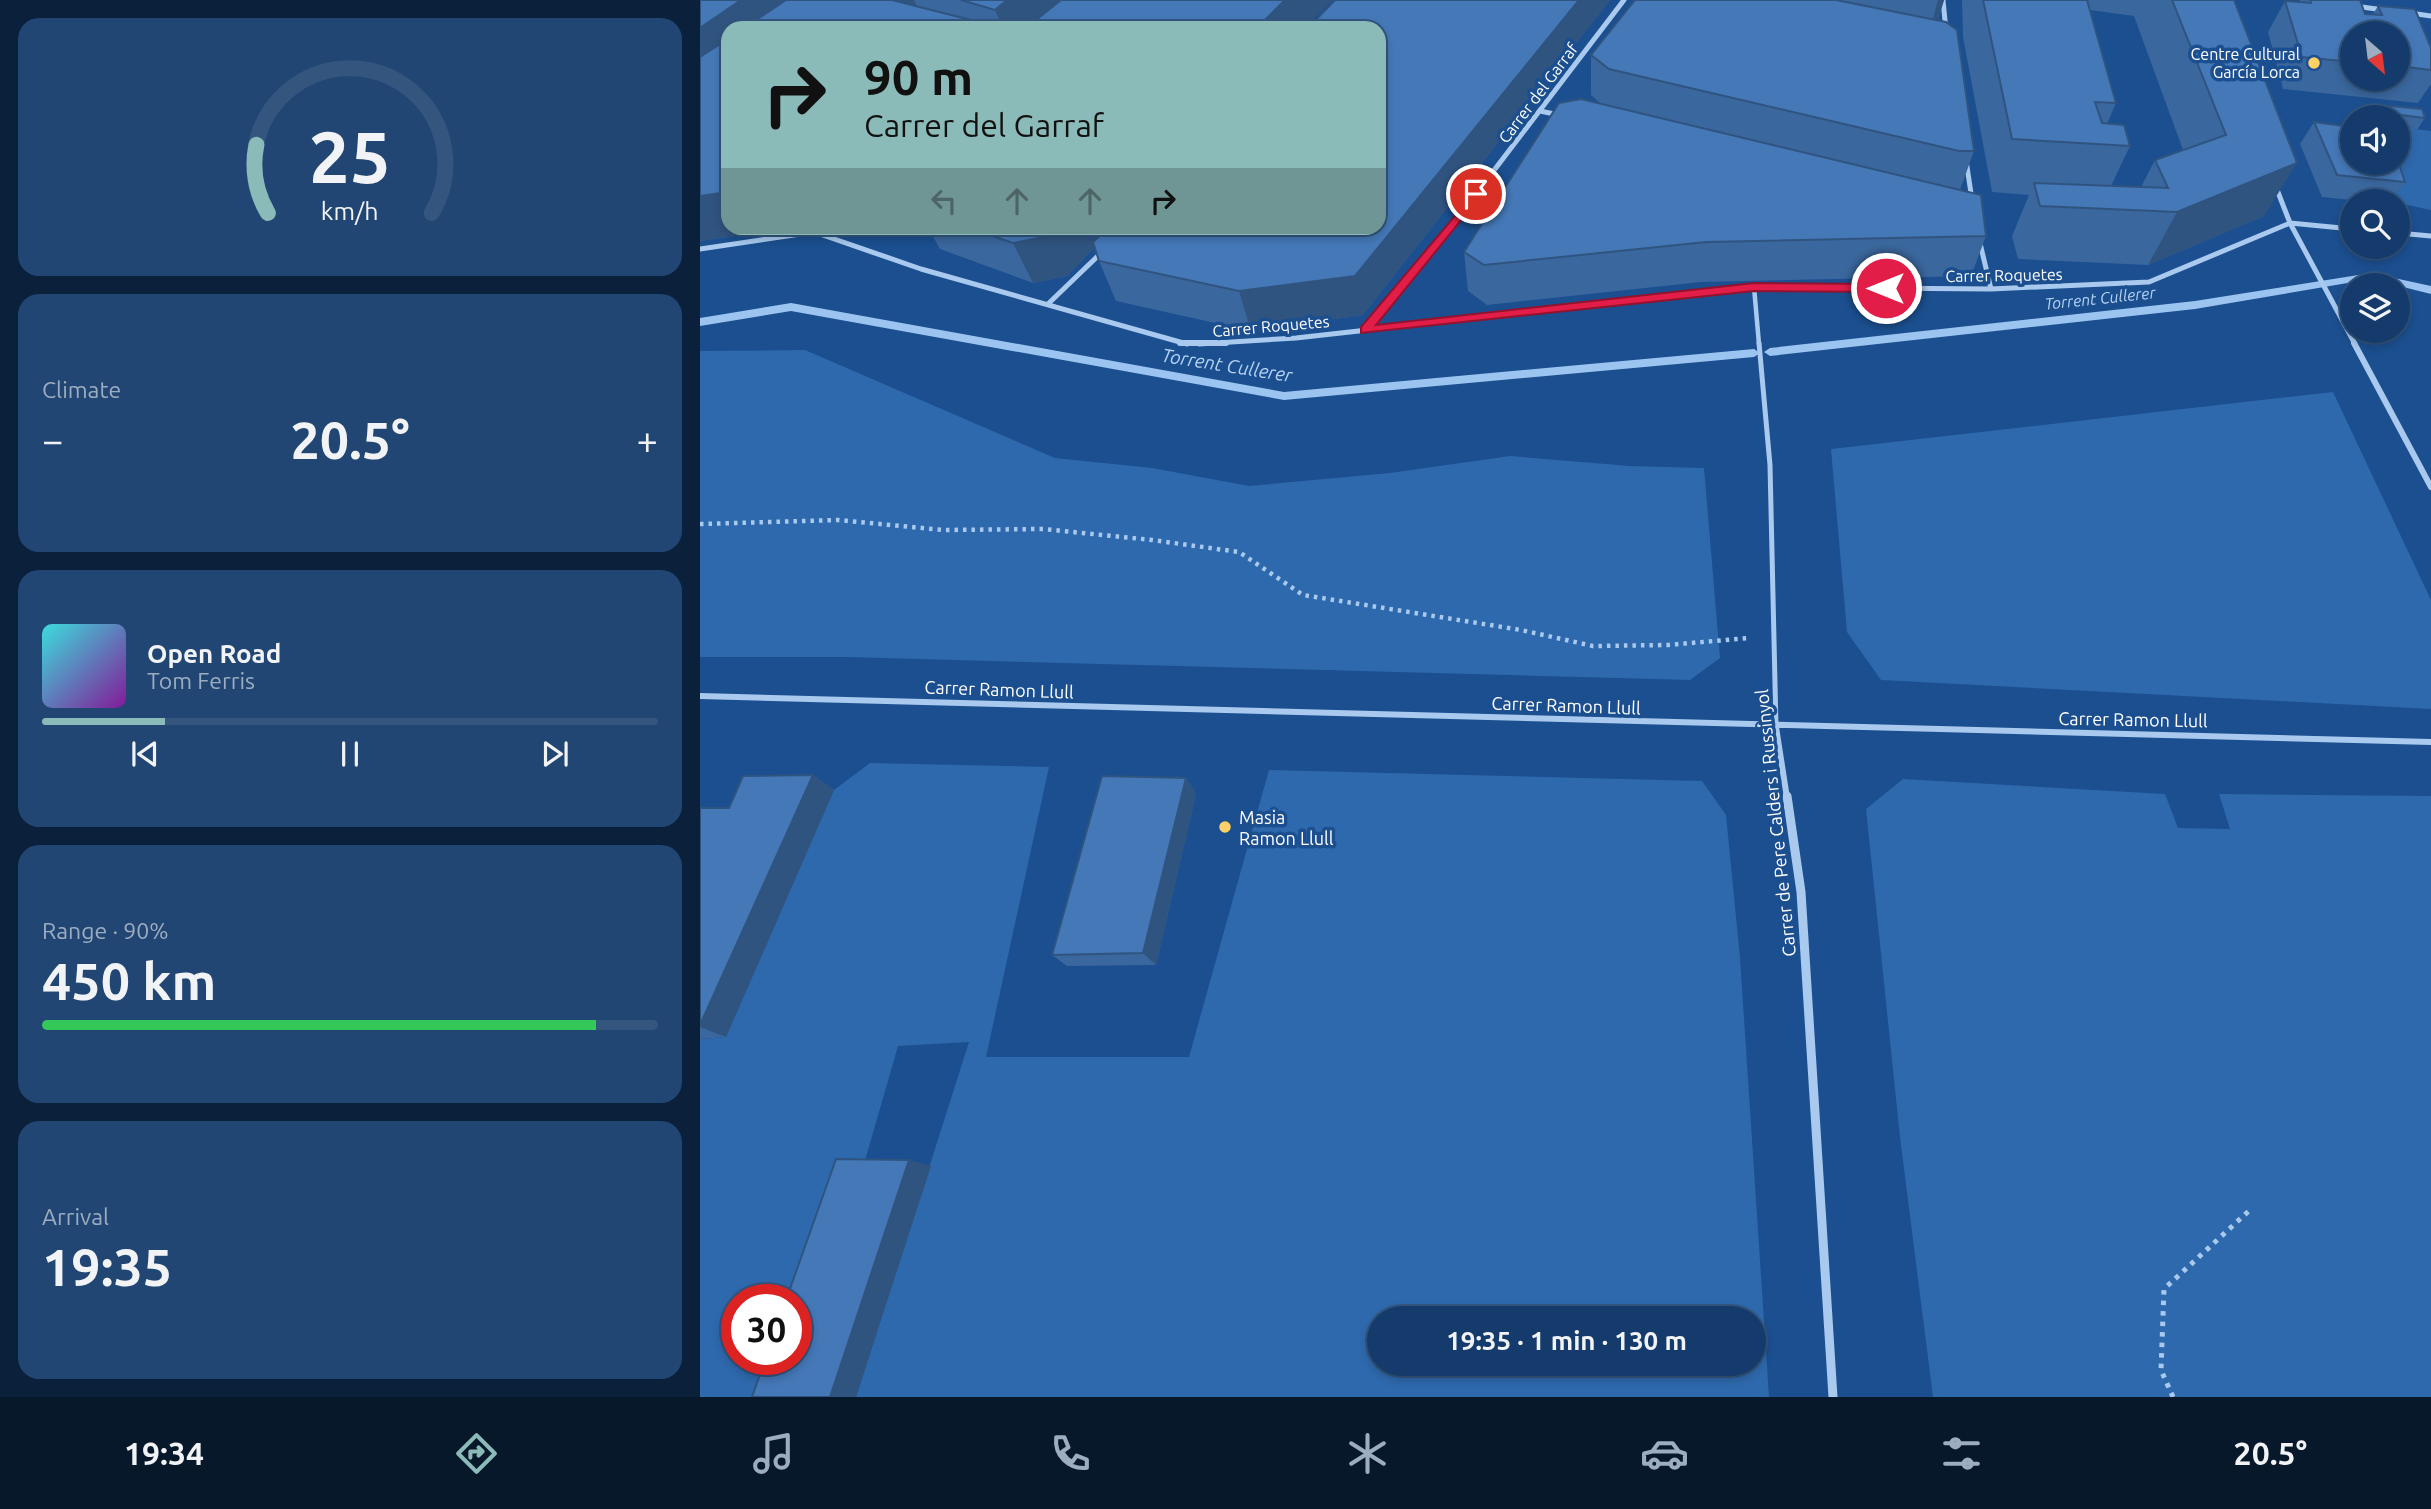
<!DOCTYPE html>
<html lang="en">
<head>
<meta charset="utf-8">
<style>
	body { margin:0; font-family:Ubuntu,sans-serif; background:#214673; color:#f1f3f6; height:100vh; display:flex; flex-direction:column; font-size:26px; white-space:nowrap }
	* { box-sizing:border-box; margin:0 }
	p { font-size:23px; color:#9dadc1 }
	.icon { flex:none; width:38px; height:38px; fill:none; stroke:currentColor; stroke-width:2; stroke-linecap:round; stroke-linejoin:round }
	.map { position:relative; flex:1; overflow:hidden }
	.side { display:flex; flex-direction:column; gap:18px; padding:18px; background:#0b203b; width:700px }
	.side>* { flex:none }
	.guide { position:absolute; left:21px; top:21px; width:665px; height:214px; border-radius:21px; box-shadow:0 4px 10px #0003,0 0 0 2px #33557e; background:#8bbbb9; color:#111; overflow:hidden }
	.needle { width:46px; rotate:152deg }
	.tools { position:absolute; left:1640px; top:21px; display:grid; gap:14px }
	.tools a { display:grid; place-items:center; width:70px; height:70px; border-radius:50%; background:#143b6b; box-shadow:0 4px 10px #0003,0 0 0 2px #33557e; font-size:35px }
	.speed { position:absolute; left:21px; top:1284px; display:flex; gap:14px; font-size:35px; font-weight:700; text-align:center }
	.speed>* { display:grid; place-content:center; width:91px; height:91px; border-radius:50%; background:#143b6b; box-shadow:0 4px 10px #0003,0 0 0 2px #33557e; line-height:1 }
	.speed .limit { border:10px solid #d22; background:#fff; color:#111 }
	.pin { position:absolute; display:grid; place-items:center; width:60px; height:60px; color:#fff; margin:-30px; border:4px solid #fff; border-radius:50%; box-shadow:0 2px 7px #0007 }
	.me { position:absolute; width:77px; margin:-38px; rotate:270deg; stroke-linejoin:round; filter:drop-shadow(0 0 5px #0008) }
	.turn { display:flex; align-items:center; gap:24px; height:147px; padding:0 28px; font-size:32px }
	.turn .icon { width:91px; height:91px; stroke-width:2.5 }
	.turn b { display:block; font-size:49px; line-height:60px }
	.lanes { display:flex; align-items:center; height:66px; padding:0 28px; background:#0003; justify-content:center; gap:35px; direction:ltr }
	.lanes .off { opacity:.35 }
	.big { font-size:52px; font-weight:700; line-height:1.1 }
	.side .tile { flex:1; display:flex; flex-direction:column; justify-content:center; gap:10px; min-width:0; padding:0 24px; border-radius:21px; background:#214673 }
	.side .dial { align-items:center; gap:0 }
	.dial svg { height:182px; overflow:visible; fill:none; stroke:#33557e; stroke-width:7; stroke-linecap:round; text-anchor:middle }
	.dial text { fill:#f1f3f6; stroke:none }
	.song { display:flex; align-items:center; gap:21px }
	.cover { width:84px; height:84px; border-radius:10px; background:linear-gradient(135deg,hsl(180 70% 55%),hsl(290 70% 35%)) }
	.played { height:7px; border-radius:4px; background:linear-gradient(90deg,#8bbbb9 20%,#33557e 20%) }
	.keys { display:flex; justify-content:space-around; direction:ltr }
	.heat { display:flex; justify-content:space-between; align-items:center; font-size:38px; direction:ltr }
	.charge { height:10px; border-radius:5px; background:linear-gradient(90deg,#34c759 90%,#33557e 0) }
	.trip { position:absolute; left:667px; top:1306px; width:399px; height:70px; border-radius:35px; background:#143b6b; box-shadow:0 4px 10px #0003,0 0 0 2px #33557e; font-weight:700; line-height:70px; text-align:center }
	.dock { display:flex; height:112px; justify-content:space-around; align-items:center; background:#08182b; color:#9dadc1 }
	.dock .icon { width:49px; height:49px }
	.dock .selected { color:#8bbbb9 }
	.dock b { font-size:32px; color:#f1f3f6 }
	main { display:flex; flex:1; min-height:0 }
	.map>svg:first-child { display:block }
</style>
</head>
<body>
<main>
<section class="side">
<div class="tile dial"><svg viewBox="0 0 100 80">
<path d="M14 69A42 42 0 1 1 86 69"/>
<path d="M14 69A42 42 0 0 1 9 39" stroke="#8bbbb9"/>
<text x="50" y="56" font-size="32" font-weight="700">25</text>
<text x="50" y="72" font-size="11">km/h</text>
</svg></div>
<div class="tile"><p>Climate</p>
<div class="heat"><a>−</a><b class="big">20.5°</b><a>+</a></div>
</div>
<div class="tile">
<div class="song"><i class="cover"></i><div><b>Open Road</b><p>Tom Ferris</p></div></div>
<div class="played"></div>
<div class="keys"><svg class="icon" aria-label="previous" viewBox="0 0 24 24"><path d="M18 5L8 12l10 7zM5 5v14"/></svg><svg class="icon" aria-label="pause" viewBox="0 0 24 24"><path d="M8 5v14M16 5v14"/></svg><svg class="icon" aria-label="next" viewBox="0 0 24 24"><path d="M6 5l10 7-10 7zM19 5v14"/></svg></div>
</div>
<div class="tile"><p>Range · 90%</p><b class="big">450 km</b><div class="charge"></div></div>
<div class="tile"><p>Arrival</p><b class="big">19:35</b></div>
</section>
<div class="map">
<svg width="1731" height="1397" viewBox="0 0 1731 1397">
	<rect width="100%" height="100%" fill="#1b4f8f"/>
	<path fill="#2e69ad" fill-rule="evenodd" d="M1698,127l33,4v79l-43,-9 10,-38z
		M105,350l250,108 97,10 97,18 141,-13 120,-17 120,10 74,2 16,190 -30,22 -845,-23h-145v-306z
		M1633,392l98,208v109l-550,-29 -34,-48 -16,-183z
		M170,763l179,4 -63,290h203l80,-287 433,11 24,34 14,143 29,439h-913l113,-355 -71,4 -34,118 -68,136h-59v60h58l-13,37h-82v-358l26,-2 108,-247zM679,1318h375v45h-375z
		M1203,779l262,15 13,34 52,1 -11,-35 212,2v601h-498l-33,-260 -34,-328z"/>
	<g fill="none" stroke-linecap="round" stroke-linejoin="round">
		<path fill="#9cc4f0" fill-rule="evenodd" d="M1671,273l60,13v8l-60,-15 -176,30 -425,47 -6,-4 6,-4 425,-47z
			M91,303l493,89 470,-43 6,4 -6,4 -470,43 -493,-89 -91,15v-8z"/>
		<path stroke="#a9c9ee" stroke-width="4.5" stroke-dasharray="3.5 5" stroke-linecap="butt" d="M0,524l138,-4 105,10 100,-1 109,11 87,12 64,43 218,35 72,16 75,-1 80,-7"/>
		<path stroke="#a9c9ee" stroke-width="5" stroke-dasharray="4.5 6" stroke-linecap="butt" d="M1473,1397l-12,-27 3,-81 88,-81"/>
		<path stroke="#a9c9ee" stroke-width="4.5" d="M1054,287l5,57"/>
		<path stroke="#a9c9ee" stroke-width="5" d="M1059,343l11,122 6,262"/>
		<path stroke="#a9c9ee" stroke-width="5" d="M1243,0l3,31
			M1654,6l30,4
			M1710,13l21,3
			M840,111l19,4
			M1266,160l6,40
			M1576,187l14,36 65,121
			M1698,233l33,3
			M1279,239l12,50
			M0,249l114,-17 107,37 266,75
			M348,304l54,-52
			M666,330l78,-94 180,-236
			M499,344l97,-6 458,-51 237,2 158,-7 141,-59 62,6"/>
		<path stroke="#a9c9ee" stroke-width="6" d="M480,343h46
			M1654,343l77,144
			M0,696l1731,46
			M1076,727l11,71"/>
		<path stroke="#a9c9ee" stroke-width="9" d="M1087,796l14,96 32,505"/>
	</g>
	<path fill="#3a679d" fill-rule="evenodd" d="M0,0h632l-27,28h-577l63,200 -91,13z
		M635,0h275l-247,315 -112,16 -135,-30 -17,-40 -4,-14 -28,29 -34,7 -93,-34 -12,-21h451z
		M935,0h309l-6,20 36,131 -14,39 26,46 -15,40 -270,6 -214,23 -19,-14 -4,-39 137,-148 -10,-9v-40z
		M1262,0h272l30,216 -116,49 -130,-6 -6,-23 17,-41 -37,-3 -29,-155zM1390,10l44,6 49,134 -28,10 -14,27 -30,-1 19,-40 -23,-22 9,-21z
		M1600,0h60l5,14h8l5,-8 53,42v36l-13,19 -135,-14 -15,-57 17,-31 14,1zM1652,33h46v46h-46z
		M1690,106l35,12 -8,12 -19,-3v-10h-15z
		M1614,122l91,60 -14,19h-29l-40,-4 -22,-53z
		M113,775l21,15 -108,247 -26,2v-231h29z
		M486,778l10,16 -40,171 -89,1 -15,-11z"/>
	<path fill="#305480" d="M41,0h79l-38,28h-54v40l-28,20v-60z
		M186,0h28l11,24z
		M307,0h63l-32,28h-35l-8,-18z
		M585,0h47l-27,28h-48z
		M879,0h31l-247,315 -112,16 -12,-40z
		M1238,0h6l-9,29 -7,7z
		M275,21l3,7h-11z
		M1597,163l-33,53 -116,49 29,-53z
		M28,192v36h63l-91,13v-45z
		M356,228h57l-46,48 -34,7 -20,-40z
		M113,775l21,15 -108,247 -26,-10v-2z
		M486,778l10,16 -40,171 -13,-12z
		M209,1160l22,6 -75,231h-26z"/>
	<path fill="#4478b7" stroke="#305480" stroke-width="2" d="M0,0h41l-41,28z
		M86,0h106l83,21 -8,7h-223z
		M261,0h46l-12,10z
		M361,0h224l-28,28h-231z
		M635,0h244l-224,276 -116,15 -140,-30 -6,-19 15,-14h271v-200h-71z
		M935,0h201l110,22 11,8 17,121h-15l-350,-82 -18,-14z
		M1283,0h104l29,103 -21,-1 7,21 22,2 6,21 -118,-7z
		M1472,0h62l63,163 -120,49 -137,-6 -6,-23 134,5 -13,-28 71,-25z
		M1610,0h50l5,14 17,1 -4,-9 37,3 16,39v22l-33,-4v-33h-46v29l-50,-5 -17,-56 26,2z
		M28,39v153l-28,4v-139z
		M881,99l400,96 5,41 -280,6 -222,23 -20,-13 95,-149z
		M1690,106l32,3 3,9 -32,-4z
		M1614,122l38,5v36h46v-2l7,21 -68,-7z
		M269,228h87l-8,8 -35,7z
		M113,775l-113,250v-217h29l14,-32z
		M402,776l84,2 -43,175 -91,2z
		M136,1159l73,1 -79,237h-78l13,-37h31v-60h-10z"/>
	<path fill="#e11d48" stroke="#92132f" stroke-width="2" d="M776,191l6,3 -2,3 -104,128 378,-42 132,1 6,4 -6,4 -132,-1 -393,42v-6z"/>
	<g fill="#ffd166" stroke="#1b4f8f" stroke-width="2.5">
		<circle cx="1614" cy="63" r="7"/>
		<circle cx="525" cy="827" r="7"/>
	</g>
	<g text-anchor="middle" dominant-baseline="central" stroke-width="7" stroke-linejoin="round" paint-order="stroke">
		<g font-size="16" fill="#fff" stroke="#1b4f8f" text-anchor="end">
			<text x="1600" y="54">Centre Cultural<tspan x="1600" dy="18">García Lorca</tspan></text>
		</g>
		<g font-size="16" fill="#fff" stroke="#1b4f8f">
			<text transform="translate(838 93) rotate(-53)">Carrer del Garraf</text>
			<text transform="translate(1304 275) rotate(-1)">Carrer Roquetes</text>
			<text transform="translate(571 326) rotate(-5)">Carrer Roquetes</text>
		</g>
		<g font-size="16" font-style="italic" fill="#b5d3f5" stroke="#1b4f8f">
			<text transform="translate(1400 298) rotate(-6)">Torrent Cullerer</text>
		</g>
		<g font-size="18" fill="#fff" stroke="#1b4f8f">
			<text transform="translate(299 689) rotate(2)">Carrer Ramon Llull</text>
			<text transform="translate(866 705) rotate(2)">Carrer Ramon Llull</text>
			<text transform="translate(1433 719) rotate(1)">Carrer Ramon Llull</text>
			<text transform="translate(1075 823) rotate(-96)">Carrer de Pere Calders i Russinyol</text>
		</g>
		<g font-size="18" fill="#fff" stroke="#1b4f8f" text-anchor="start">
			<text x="539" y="817">Masia<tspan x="539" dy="21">Ramon Llull</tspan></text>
		</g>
		<g font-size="19" font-style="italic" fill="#b5d3f5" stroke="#1b4f8f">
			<text transform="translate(527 365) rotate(9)">Torrent Cullerer</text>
		</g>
	</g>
</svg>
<div class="tools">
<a><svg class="needle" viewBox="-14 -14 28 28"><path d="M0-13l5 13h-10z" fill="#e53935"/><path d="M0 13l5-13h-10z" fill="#9dadc1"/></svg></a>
<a><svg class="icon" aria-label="sound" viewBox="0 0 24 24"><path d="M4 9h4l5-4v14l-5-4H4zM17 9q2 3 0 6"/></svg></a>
<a><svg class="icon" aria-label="search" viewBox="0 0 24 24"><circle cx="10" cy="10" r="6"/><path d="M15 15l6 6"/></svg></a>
<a><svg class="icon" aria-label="layers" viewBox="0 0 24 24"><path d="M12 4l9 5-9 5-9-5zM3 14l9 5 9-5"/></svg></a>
</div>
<div class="speed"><div class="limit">30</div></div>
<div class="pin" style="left:776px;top:194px;background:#d93025"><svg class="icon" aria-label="arrive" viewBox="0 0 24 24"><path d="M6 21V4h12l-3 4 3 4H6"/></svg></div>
<svg class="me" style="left:1186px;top:288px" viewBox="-20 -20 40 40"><circle r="17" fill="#e11d48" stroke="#fff" stroke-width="3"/><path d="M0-11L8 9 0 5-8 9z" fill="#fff"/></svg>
<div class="trip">19:35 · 1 min · 130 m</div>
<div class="guide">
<div class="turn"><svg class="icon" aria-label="right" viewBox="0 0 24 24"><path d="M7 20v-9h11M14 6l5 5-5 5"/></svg><div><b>90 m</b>Carrer del Garraf</div></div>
<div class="lanes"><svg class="icon off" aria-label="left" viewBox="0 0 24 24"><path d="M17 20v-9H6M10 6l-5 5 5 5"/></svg><svg class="icon off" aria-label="ahead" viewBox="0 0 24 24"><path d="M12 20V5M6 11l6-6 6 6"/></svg><svg class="icon off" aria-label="ahead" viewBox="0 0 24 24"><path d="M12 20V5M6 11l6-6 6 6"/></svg><svg class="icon" aria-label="right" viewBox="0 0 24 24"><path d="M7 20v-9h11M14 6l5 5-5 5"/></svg></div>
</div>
</div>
</main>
<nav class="dock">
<b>19:34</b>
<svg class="icon selected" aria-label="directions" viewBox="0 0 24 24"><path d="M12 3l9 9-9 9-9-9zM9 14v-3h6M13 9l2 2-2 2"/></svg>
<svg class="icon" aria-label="music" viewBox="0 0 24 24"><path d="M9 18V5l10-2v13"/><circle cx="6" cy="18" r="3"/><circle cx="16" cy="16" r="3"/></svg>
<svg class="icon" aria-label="phone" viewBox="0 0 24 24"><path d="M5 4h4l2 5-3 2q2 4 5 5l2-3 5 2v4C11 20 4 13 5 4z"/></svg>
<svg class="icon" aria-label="climate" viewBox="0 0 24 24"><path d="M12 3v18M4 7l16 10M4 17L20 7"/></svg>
<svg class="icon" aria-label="car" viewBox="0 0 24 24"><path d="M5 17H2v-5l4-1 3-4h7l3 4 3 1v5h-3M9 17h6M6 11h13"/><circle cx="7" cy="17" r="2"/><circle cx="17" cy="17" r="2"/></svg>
<svg class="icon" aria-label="filters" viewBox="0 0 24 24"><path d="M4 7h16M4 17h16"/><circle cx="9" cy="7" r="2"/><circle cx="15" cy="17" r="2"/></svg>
<b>20.5°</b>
</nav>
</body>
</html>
